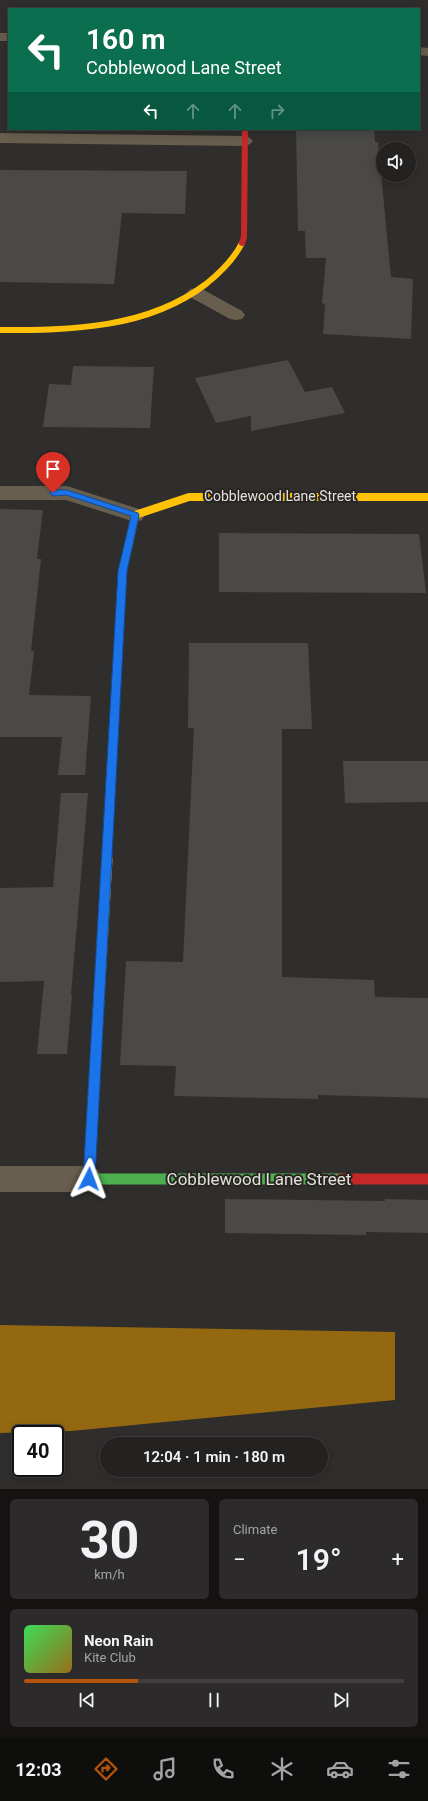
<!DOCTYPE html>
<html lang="en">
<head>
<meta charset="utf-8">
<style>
	body { margin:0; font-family:Roboto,sans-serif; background:#2c2a2a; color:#f1f3f6; height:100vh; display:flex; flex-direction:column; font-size:15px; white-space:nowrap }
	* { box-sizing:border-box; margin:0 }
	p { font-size:13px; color:#a3a4a5 }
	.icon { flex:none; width:22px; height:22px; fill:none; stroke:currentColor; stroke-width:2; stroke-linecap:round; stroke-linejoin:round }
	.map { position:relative; height:1489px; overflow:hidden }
	.panel { display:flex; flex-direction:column; gap:10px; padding:10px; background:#141312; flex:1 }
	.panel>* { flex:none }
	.hud { position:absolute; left:8px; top:8px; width:412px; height:122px; border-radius:0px; box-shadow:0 2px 10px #0003,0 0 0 1px #413f3f; background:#0b6e4f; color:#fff; overflow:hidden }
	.fabs { position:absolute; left:376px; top:142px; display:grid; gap:8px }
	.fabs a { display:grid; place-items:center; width:40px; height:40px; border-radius:50%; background:#242221; box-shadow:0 2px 10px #0003,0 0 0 1px #413f3f; font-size:20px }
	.speed { position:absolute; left:12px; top:1425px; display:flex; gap:8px; font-size:20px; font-weight:700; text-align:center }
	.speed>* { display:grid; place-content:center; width:52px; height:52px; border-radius:50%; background:#242221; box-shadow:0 2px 10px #0003,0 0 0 1px #413f3f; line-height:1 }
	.speed .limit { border:2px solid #111; border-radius:6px; background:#fff; color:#111 }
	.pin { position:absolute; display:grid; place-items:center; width:34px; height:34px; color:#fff; margin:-41px -17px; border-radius:50% 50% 50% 0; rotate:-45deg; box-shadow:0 0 4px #0007 }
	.pin .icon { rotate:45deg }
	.me { position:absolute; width:44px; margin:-22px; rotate:3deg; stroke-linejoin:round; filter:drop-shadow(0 0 3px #0008) }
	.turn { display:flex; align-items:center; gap:14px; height:84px; padding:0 12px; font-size:18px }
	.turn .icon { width:52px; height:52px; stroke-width:2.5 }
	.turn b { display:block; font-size:28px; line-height:34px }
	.lanes { display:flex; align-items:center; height:38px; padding:0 12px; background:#0003; justify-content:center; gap:20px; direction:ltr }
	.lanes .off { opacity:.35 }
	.big { font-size:30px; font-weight:600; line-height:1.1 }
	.panel .widget { flex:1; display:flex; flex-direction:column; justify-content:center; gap:6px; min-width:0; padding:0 14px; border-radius:6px; background:#2c2a2a }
	.panel .dial { align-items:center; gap:0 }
	.dial b { font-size:52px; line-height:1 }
	.song { display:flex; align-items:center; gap:12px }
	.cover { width:48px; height:48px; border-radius:6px; background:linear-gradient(135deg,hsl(130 70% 55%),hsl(40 70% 35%)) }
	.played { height:4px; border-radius:2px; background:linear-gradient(90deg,#b45309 30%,#413f3f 30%) }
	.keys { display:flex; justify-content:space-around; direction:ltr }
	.heat { display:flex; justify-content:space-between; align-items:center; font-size:22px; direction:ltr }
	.panel .tiles { flex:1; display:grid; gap:10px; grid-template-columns:1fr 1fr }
	.widget:last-child { grid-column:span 2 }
	.trip { position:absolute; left:100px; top:1437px; width:228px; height:40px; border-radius:20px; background:#242221; box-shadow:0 2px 10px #0003,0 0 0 1px #413f3f; font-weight:600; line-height:40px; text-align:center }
	.tab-bar { display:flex; height:64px; justify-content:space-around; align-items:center; background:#0e0e0d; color:#a3a4a5 }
	.tab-bar .icon { width:28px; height:28px }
	.tab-bar .selected { color:#b45309 }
	.tab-bar b { font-size:18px; color:#f1f3f6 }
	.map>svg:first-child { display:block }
</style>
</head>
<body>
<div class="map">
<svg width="428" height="1489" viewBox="0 0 428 1489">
	<rect width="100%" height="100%" fill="#302e2c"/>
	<path fill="#946810" d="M0,1325l395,7v68l-324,31 -71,2z"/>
	<path fill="#4a4947" d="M296,129h78l1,13h3l13,135 22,2 -2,60 -88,-5 2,-30 -3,-1 4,-45h-20l-1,-27h-7z
		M0,170l187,1 -2,43 -63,-1 -8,71 -114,-2z
		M288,360l17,32 27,-5 13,26 -94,18v-15l-35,7 -21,-45z
		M73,366l81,1 -4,61 -107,-1 6,-43 22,1z
		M0,509l43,1 -6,49h4l-10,92h3l-5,44 62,1 -6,79h-27l4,-38h-62z
		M219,533l200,1 7,59 -207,-1z
		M189,643h119l4,86h-30v248l92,3 1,17 53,1v100l-110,-3v4l-144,-3 2,-30 -56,-1 6,-104 57,1 11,-234h-6z
		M343,761h85v41l-83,1z
		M61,793h27l-17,202h1l-5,59h-30l7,-73 -44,1v-94l53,-1z
		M225,1199l160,2v-2l43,1v33l-62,-1v3l-141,-2z"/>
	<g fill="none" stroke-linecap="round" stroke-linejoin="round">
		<path fill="#675e4e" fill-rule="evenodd" d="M0,33h9v8h-9z
			M419,47l9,1v8l-9,-1z
			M0,133l245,3 5,2 3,3 -3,3 -5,2 -245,-3z
			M196,288l6,1 40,22 3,4 -3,4 -6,1 -6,-1 -40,-22 -3,-4 3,-4z
			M0,486h67l75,24 3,5 -3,5 -7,2 -69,-22h-66z
			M0,1166h89l9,4 4,9 -4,9 -9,4h-89z"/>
		<path stroke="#4caf50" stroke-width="11" d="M91,1138l-2,41h252"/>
		<path stroke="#ffc107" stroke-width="6" d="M0,330c71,0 147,-1 206,-46 15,-12 28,-25 36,-41"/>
		<path stroke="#ffc107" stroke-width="8" d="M128,549l7,-34 54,-18h239
			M107,860l3,-52"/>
		<path stroke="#ffc107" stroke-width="11" d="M91,1138l16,-279"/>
		<path stroke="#c62828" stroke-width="6" d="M242,243l2,-6 1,-108"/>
		<path stroke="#c62828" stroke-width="8" d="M110,808l13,-237 5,-22"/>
		<path stroke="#c62828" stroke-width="11" d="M341,1179h87"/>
	</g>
	<path fill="#1a73e8" stroke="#114b97" d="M67,490l71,23 1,2 -12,56 -32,608 -2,4 -4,2 -4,-2 -2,-4 35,-608 13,-55 -65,-21 -13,1 -4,-3 4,-3z"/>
	<g text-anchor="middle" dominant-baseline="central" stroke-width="4" stroke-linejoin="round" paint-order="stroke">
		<g font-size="14" fill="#e2e0dd" stroke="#282520">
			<text x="280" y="496">Cobblewood Lane Street</text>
		</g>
		<g font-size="17" fill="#e2e0dd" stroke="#282520">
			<text x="259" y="1179">Cobblewood Lane Street</text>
		</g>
	</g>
</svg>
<div class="fabs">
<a><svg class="icon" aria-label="sound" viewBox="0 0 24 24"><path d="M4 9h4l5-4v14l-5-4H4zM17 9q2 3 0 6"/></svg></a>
</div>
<div class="speed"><div class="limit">40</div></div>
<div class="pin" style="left:53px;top:493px;background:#d93025"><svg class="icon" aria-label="arrive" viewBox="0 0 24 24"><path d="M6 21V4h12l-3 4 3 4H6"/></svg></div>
<svg class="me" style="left:89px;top:1179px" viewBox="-20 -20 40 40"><path d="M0-17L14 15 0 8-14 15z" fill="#1a73e8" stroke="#fff" stroke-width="4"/></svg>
<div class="trip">12:04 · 1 min · 180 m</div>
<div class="hud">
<div class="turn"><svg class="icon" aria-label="left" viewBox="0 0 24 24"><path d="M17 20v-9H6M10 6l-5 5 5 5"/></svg><div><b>160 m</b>Cobblewood Lane Street</div></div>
<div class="lanes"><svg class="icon" aria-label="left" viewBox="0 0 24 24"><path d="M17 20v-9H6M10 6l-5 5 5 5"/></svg><svg class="icon off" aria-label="ahead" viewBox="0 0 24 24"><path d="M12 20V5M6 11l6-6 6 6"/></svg><svg class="icon off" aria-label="ahead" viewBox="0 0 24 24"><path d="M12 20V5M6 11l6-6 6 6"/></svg><svg class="icon off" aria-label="right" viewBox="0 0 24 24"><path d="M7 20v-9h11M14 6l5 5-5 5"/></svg></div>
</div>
</div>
<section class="panel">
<div class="tiles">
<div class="widget dial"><b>30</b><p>km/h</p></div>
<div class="widget"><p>Climate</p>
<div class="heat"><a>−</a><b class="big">19°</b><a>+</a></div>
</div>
<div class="widget">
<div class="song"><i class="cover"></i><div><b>Neon Rain</b><p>Kite Club</p></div></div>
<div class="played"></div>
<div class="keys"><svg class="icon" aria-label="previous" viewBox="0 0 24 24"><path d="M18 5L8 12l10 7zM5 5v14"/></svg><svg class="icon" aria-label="pause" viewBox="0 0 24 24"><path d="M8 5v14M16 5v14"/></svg><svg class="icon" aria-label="next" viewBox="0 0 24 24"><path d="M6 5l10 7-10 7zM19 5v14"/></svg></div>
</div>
</div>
</section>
<nav class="tab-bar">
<b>12:03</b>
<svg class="icon selected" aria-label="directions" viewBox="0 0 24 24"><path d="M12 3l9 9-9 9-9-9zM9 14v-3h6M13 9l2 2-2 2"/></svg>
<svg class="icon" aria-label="music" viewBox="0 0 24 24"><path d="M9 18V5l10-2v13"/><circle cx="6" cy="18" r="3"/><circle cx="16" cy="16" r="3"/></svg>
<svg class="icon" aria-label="phone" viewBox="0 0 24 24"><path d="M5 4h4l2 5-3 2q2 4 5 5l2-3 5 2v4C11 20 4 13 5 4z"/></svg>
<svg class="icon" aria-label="climate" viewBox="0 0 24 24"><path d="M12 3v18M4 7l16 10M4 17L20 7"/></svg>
<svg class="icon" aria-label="car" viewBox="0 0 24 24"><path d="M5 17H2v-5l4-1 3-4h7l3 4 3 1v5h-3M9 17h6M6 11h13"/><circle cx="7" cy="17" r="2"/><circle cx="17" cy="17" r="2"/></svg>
<svg class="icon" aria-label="filters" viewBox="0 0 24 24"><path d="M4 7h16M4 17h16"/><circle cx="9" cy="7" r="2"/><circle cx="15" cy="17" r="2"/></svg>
</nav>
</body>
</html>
